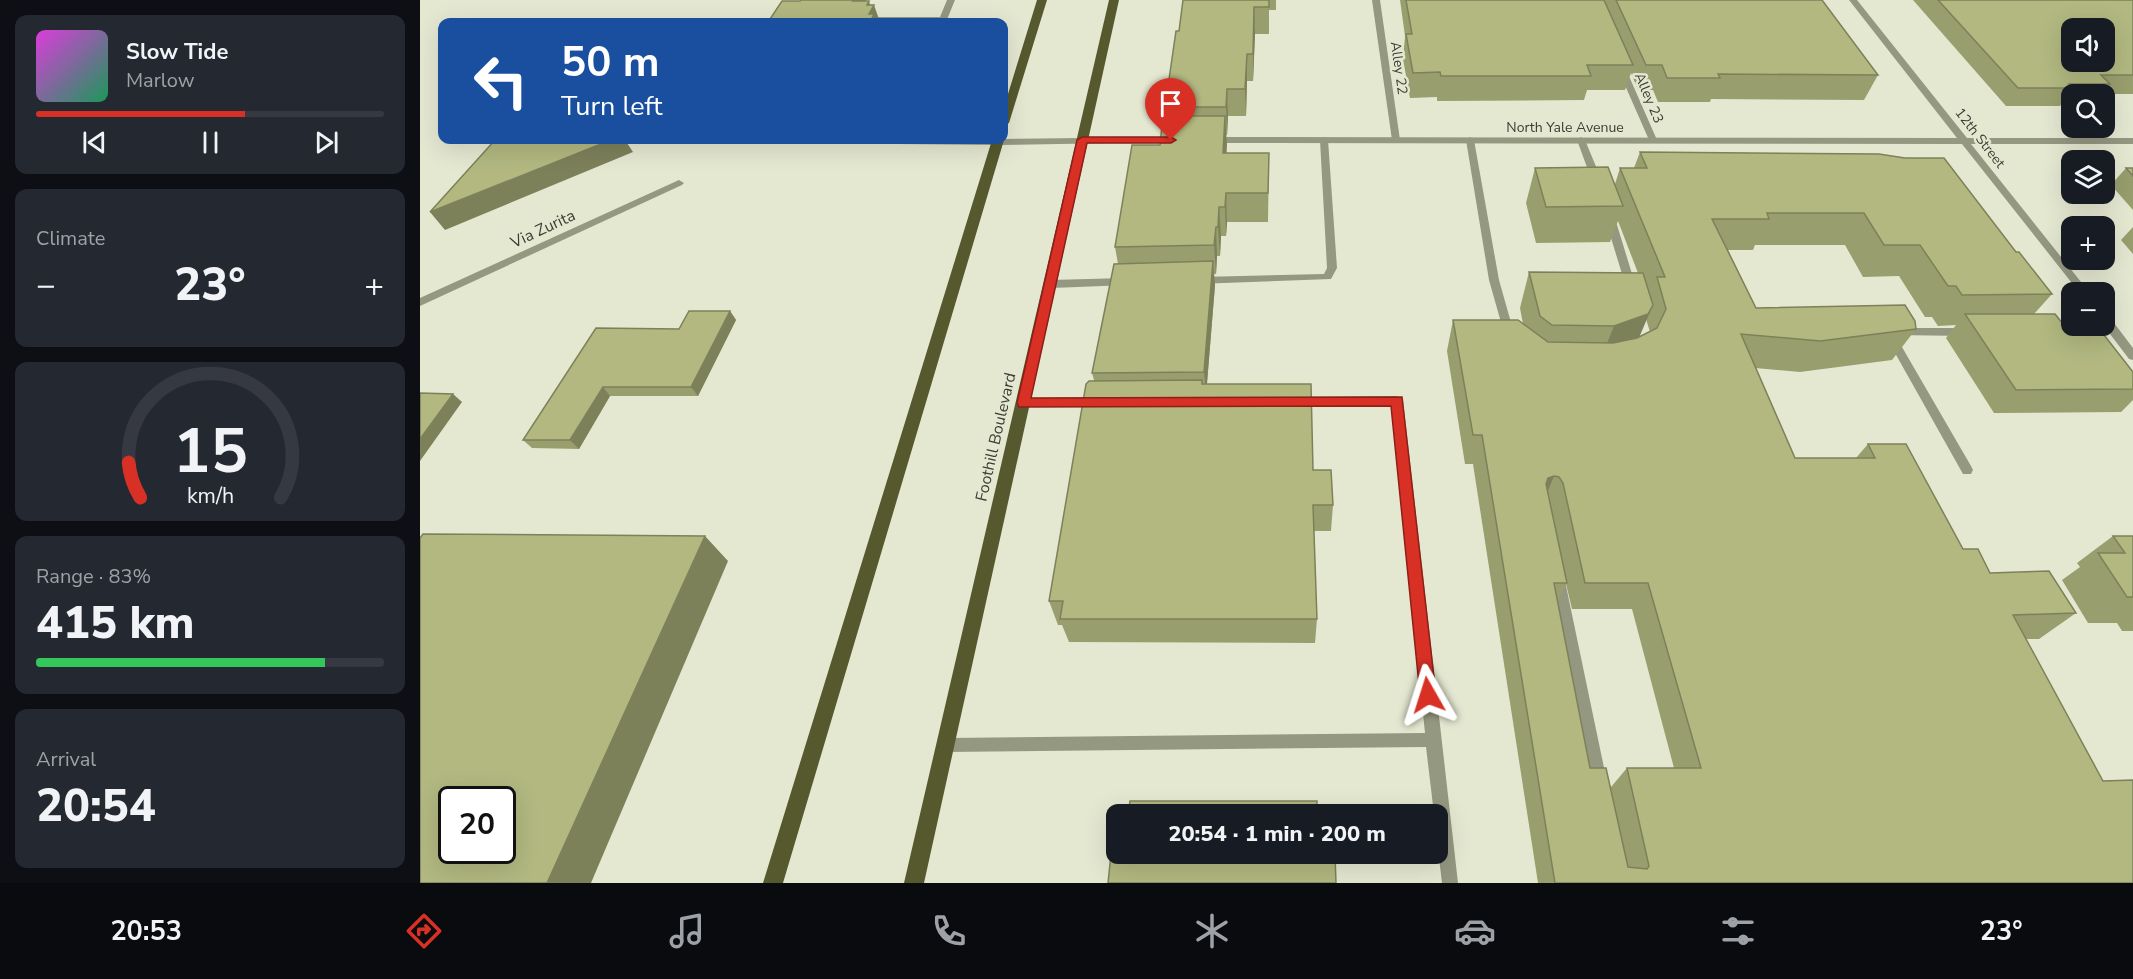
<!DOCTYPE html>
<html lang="en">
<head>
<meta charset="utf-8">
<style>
	body { margin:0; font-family:"Nunito Sans",sans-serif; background:#242831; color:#f1f3f6; height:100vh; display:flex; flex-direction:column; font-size:22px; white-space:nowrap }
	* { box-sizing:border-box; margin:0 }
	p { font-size:20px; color:#9ea1a6 }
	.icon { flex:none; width:33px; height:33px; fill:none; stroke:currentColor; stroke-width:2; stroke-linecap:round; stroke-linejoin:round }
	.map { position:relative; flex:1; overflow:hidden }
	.panel { display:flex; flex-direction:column; gap:15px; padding:15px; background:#0d0f14; width:420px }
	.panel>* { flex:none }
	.top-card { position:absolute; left:18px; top:18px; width:570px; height:126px; border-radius:12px; box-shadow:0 6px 24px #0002; background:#1a4fa0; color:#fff; overflow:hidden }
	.controls { position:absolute; left:1641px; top:18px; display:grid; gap:12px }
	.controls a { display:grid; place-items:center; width:54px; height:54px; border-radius:12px; background:#171b24; box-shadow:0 6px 24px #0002; font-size:30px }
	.speed { position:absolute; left:18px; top:786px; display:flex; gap:12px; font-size:30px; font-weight:700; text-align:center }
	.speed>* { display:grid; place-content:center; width:78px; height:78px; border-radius:50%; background:#171b24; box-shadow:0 6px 24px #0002; line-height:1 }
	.speed .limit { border:3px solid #111; border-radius:9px; background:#fff; color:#111 }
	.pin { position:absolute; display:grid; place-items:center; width:51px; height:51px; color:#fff; margin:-62px -26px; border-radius:50% 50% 50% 0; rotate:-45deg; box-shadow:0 0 6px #0007 }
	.pin .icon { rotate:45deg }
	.me { position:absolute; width:66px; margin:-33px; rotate:354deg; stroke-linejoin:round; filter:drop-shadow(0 0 4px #0008) }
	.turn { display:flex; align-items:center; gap:21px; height:126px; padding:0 24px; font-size:27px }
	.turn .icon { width:78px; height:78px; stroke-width:2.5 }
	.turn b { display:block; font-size:42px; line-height:51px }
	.big { font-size:45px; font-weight:800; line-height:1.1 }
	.panel .tile { flex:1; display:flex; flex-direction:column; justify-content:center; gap:9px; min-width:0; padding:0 21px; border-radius:12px; background:#242831 }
	.panel .dial { align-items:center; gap:0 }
	.dial svg { height:156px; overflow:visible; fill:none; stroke:#363941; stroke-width:7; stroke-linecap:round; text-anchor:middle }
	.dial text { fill:#f1f3f6; stroke:none }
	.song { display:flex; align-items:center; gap:18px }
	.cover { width:72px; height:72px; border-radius:9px; background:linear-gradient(135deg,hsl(300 70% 55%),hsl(150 70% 35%)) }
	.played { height:6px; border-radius:3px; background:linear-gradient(90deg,#d93025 60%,#363941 60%) }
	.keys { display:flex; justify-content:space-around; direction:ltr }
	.heat { display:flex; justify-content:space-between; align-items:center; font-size:33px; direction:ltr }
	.charge { height:9px; border-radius:4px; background:linear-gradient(90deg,#34c759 83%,#363941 0) }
	.trip { position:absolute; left:686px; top:804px; width:342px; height:60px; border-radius:12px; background:#171b24; box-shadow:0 6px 24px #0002; font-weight:800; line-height:60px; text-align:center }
	.tab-bar { display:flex; height:96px; justify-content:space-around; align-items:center; background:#090b0e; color:#9ea1a6 }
	.tab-bar .icon { width:42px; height:42px }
	.tab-bar .selected { color:#d93025 }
	.tab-bar b { font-size:27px; color:#f1f3f6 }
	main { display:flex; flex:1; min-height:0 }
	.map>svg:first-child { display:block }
</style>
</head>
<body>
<main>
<section class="panel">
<div class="tile">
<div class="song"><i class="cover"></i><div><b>Slow Tide</b><p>Marlow</p></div></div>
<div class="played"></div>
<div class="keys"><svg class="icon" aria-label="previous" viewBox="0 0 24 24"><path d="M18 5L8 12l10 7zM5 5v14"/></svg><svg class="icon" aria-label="pause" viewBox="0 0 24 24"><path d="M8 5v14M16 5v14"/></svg><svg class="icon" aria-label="next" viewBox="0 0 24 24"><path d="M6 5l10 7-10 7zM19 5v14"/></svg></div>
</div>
<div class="tile"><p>Climate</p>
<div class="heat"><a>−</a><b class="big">23°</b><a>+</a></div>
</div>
<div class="tile dial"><svg viewBox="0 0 100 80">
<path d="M14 69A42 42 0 1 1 86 69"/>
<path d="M14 69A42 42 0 0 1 8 51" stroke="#d93025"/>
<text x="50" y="56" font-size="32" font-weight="700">15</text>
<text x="50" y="72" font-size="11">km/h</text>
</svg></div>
<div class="tile"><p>Range · 83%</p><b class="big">415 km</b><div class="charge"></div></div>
<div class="tile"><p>Arrival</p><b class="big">20:54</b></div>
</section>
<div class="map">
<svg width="1713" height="883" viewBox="0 0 1713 883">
	<rect width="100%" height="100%" fill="#e5e8d1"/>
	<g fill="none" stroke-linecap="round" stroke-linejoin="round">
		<path fill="#959881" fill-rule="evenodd" d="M527,0h8l-9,22 -74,-1 -4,-2 4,-2h68z
			M952,0h8l20,140 -4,3 -4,-3z
			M1198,65l7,2 32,73 -1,2h-6l-1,-2 -32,-73z
			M904,137l4,3 9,128 -6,11 -135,5 -1,-3 1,-3 4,-1 124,-3 3,-6 -7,-128z
			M1050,137l4,3 25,140 15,53 -5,4 -5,-4 -15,-53 -23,-140z
			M1161,137l4,3 17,41 -2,2 -3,1 -5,-3 -15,-41z
			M374,140h204l3,2 -4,3 -199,-2z
			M1189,212l5,3 22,72 -1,3 -4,1 -5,-4 -22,-72z
			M705,278l5,4 -1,3 -78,3 -5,-4 5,-4z
			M1479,328h67l5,4 -5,4 -71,-1 76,131 2,4 -2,4h-8l-77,-137 1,-3h8v-5z
			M977,396l6,4 55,483h-16l-5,-42v-27h-3l-8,-67 -481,5 -5,-2 -3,-5 3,-5 5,-2 480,-5 -33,-329 -94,1 -6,-4 6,-4z
			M603,399h74l6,4 -6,4h-74l-6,-4z
			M1138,575l5,2 2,4 42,201 -3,5 -5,3 -5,-3 -3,-5 -40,-201 2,-4z"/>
		<path fill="#959881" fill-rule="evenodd" d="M1429,0h8l110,138h166v6h-162l118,148h-10l-117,-148 -752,-1 -4,-3 4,-3 747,1z
			M755,137l3,1v4l-181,3 -4,-3 1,-2 10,-1z
			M259,180l5,3 -2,2 -262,121v-8z
			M1684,314l4,1 25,33v12l-4,-1 -25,-33z"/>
		<path fill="#55592d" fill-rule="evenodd" d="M617,0h10l-38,123 -5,3v-19z
			M689,0h10l-195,883h-20z
			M572,140h12l-221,743h-20z"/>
	</g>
	<path fill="#999e6e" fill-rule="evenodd" d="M763,0h93v10h-7v24h-14l-2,47h-6l-1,35h-18l-1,19h-1v18h43l-1,69h-41l-1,14h-5l-1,20h-3l-1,18h-2l1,11 -8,99 106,86 20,35 -2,26h-17l3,88 -2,24 -246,-1 -7,-17h-4l-9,-24 45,-221 -2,-7 26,-109 -3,-17 45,-102 6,-29 -1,-9 14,-76z
		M980,0h422l56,75 -14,25 -153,-1 -1,3h-52l-5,-12h-15l-7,-17 -6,17h-38l-3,10 -147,1v-4l-27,1 -7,-39 2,-23z
		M1493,0h220v94h-61v8h-9l-3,4h-54z
		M1220,152l376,100 36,42 -18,20 29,10 70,48v28l-12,12 -127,1 -48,-75 10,-13 -18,1 -6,-9h-7l-26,-41 -36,1 -18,-32h-90l-2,5h-25l28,58 160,21 -24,31 -92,12 -45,-4 40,90h61l12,-14 95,105 27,24 86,40 -37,26h-13l107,244h-595l-65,-419h-8l-18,-113 6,-31 70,4 -3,-16 9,-36 109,1 -20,-52 -8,21 -74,1 -10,-40 9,-35 80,16 5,-16h14zM1226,319l4,13 -11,5zM1146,584l6,25h60l42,159h-47l-16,19 -21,-19 -32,-167z
		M1706,168h7v42l-22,-25z
		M1713,227v27l-12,-14z
		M310,311l6,9 -38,76h-88l-31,53 -47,-1 -9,-8 156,-111z
		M1693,536h20v95h-11l-5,-8h-29l-26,-43 18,-13 -3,-4z"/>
	<path fill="#7d815a" d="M434,0h12l1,4 2,-3 2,8 3,-4 6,17h-10l-17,-21z
		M834,7l1,27 -2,47v-27z
		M827,54v27l-1,35 -1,-27z
		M807,89l1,27 -1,19 -1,-28z
		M805,116l2,29 -2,37 -2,-29z
		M191,140h14l8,12 -188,78 -15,-18z
		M806,193l1,29 -1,14 -1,-29z
		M799,207l2,29 -1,20 -2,-29z
		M796,227l1,29 -1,18 -2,-29z
		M793,261l2,24 -9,110 -2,-23z
		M1233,305l-15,35 -38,21 14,-35z
		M310,311l6,9 -38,76 -7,-9z
		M183,387l7,9 -31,53 -9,-9z
		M33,394l9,8 -42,59v-22z
		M1134,476l-12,29 -5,2 11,-29z
		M285,536l23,25 -137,322h-44z"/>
	<path fill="#b2b880" stroke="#7d815a" stroke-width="1.5" fill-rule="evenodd" d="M381,0h53l-1,1h16l-2,4h7l-5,9h5l-4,8h-102l14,-21h18z
		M763,0h86v7h-15l-1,47h-6l-2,35h-18l-1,18h-61l11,-76h3z
		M986,0h198l29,65h-46l4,11h-150l-1,-4 -27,1 -7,-39h6z
		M1196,0h206l56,75 -160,-1 2,4h-53l-5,-13h-16z
		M1518,0h195v75h-32l9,9h-41l4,4h-55zM1652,28h32v34h-32z
		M743,116h62l-2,37h46l-1,40h-42l-1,14h-6l-1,20h-2l-2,18 -99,2 17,-102h28z
		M75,140h116l-181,72z
		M1220,152l239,2 26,4h39l72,94h3l33,42 -90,1 -6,-9h-8l-28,-41h-36l-20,-32h-97l2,6h-57l44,89 149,-3 10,16 1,8 -96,12 -79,-7 54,124h80l-7,-14h38l57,105h15l12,24 59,-2 27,42 -63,2 90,166 30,-1v103h-578l-73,-448h-9l-20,-115h65l30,22 65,1 24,-5 20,-10 9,-19 -9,-32h8l-45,-109h27zM1134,476l5,1 4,6 22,100h63l53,185h-74l22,98 -2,3 -19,-2 -22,-99h-16l-36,-185h13l-21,-99 2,-6z
		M1188,167l15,39 -77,1 -11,-39z
		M1706,168h7v8z
		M793,261l-9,111 -112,1 22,-109z
		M1109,272l114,1 10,32 -5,9 -34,12 -62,-1 -12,-9z
		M269,311h41l-39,76h-88l-33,53h-47l73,-112 83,1z
		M1545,314h90l8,10h9v2h25l36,46v17l-117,1z
		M782,380v4h109l2,86h18l2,35h-20l4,114h-257l3,-18h-14l37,-217 3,-3z
		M0,393l33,1 -33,45z
		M3,534l282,2 -158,347h-127v-345zM32,800h50v50h-50z
		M1693,536h20v61h-6l-29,-44h27z
		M710,801h187v13h-189z
		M695,817h1v37h219l1,29h-228z"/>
	<path fill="#d93025" stroke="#8d1f18" stroke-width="1.5" d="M662,137h89l5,3 -5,3h-84l-56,255 371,-1 34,298 -2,6 -6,2 -6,-2 -2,-6 -29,-289 -372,1 -2,-4 60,-263z"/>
	<g text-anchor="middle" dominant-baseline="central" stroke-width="5" stroke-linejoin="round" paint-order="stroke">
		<g font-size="14" fill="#3b3c33" stroke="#e5e8d1">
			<text transform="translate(979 68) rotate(82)">Alley 22</text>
			<text transform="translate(1229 98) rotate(67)">Alley 23</text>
			<text x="1145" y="127">North Yale Avenue</text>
			<text transform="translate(1560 138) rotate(52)">12th Street</text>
		</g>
		<g font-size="16" fill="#3b3c33" stroke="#e5e8d1">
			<text transform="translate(123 229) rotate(-25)">Via Zurita</text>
			<text transform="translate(576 437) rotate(-77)">Foothill Boulevard</text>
		</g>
	</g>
</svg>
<div class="controls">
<a><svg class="icon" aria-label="sound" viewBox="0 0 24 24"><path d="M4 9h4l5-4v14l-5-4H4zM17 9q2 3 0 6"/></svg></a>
<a><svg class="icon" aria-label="search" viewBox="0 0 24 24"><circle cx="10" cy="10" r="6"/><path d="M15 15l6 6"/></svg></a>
<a><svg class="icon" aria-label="layers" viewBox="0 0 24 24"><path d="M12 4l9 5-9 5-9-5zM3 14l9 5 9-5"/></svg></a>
<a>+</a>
<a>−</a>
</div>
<div class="speed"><div class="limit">20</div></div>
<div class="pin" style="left:751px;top:140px;background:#d93025"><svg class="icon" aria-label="arrive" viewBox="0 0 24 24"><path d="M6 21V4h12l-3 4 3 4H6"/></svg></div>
<svg class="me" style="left:1008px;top:695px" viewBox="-20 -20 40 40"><path d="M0-17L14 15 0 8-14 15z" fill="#d93025" stroke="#fff" stroke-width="4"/></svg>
<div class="trip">20:54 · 1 min · 200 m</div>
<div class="top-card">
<div class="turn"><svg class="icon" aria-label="left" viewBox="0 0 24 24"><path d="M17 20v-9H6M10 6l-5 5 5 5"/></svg><div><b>50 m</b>Turn left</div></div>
</div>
</div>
</main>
<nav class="tab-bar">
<b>20:53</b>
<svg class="icon selected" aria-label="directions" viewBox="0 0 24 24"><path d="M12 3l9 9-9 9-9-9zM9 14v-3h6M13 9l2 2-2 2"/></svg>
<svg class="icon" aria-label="music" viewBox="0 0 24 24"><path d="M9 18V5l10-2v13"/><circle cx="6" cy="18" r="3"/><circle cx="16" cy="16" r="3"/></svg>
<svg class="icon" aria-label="phone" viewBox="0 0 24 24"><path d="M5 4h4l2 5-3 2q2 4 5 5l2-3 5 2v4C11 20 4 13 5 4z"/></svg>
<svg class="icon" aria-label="climate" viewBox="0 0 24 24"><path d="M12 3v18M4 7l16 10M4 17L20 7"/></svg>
<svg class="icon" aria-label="car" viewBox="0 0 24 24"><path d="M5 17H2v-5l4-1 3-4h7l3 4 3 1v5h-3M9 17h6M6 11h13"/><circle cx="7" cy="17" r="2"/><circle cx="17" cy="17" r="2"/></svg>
<svg class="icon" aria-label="filters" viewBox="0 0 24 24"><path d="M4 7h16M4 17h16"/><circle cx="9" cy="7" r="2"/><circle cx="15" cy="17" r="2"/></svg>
<b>23°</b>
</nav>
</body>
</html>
